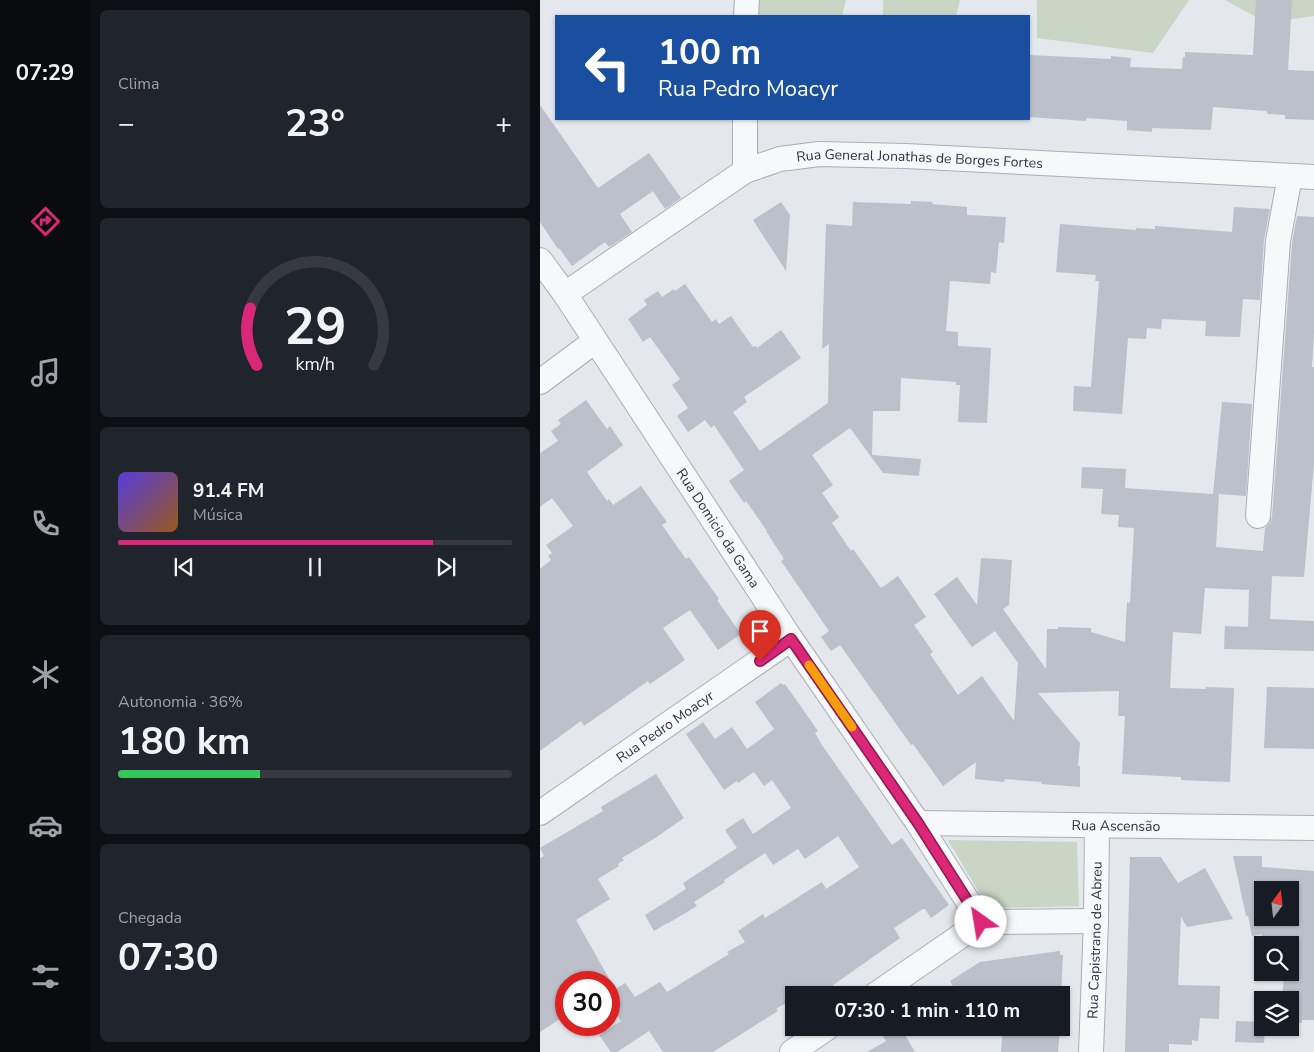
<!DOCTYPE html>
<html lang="pt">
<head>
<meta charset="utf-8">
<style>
	body { margin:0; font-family:"Nunito Sans",sans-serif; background:#20242c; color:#f1f3f6; height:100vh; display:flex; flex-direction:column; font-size:19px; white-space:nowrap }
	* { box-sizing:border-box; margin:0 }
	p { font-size:16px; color:#9ea1a6 }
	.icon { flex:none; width:28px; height:28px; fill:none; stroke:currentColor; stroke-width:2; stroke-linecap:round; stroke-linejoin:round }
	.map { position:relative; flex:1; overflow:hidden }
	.details { display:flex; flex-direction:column; gap:10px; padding:10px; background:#0d0f14; width:450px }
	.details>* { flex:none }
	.banner { position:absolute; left:15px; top:15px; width:475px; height:105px; border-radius:0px; box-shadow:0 1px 4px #0004; background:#1a4fa0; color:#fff; overflow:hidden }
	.needle { width:32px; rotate:15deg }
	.fabs { position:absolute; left:714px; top:881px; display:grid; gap:10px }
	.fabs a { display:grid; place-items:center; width:45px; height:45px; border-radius:0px; background:#171b24; box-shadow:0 1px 4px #0004; font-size:25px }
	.speed { position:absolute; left:15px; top:971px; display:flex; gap:10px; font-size:25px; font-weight:700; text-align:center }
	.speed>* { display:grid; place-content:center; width:65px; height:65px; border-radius:50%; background:#171b24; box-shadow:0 1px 4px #0004; line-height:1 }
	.speed .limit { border:8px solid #d22; background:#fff; color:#111 }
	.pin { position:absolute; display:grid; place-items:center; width:42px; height:42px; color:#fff; margin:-51px -21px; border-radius:50% 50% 50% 0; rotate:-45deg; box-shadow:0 0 5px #0007 }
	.pin .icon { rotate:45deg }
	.me { position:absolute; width:55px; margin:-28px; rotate:328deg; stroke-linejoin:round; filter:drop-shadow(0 0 4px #0008) }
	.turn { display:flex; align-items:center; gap:18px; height:105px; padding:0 20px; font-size:22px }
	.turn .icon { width:65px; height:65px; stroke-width:2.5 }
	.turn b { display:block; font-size:35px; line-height:42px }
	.big { font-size:38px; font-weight:700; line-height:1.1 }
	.details .tile { flex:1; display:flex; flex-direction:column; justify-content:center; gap:8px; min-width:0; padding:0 18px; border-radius:8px; background:#20242c }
	.details .dial { align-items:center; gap:0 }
	.dial svg { height:130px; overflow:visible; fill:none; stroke:#363941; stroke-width:7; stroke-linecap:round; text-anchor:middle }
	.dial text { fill:#f1f3f6; stroke:none }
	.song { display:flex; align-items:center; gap:15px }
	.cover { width:60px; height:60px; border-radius:8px; background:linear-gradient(135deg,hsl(250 70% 55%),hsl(30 70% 35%)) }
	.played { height:5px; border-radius:2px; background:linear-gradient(90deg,#db2777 80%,#363941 80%) }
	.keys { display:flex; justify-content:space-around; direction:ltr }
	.heat { display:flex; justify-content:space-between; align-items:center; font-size:28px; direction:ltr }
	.charge { height:8px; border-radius:4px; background:linear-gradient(90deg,#34c759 36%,#363941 0) }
	.trip { position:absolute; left:245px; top:986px; width:285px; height:50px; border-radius:0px; background:#171b24; box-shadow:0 1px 4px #0004; font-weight:700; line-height:50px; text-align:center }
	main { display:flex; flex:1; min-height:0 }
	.dock { display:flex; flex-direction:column; width:90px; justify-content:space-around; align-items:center; background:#090b0e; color:#9ea1a6 }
	.dock .icon { width:35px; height:35px }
	.dock .active { color:#db2777 }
	.dock b { font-size:22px; color:#f1f3f6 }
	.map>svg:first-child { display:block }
</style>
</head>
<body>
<main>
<nav class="dock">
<b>07:29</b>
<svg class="icon active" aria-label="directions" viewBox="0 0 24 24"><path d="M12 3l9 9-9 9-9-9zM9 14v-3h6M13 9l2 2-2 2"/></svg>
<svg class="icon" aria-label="music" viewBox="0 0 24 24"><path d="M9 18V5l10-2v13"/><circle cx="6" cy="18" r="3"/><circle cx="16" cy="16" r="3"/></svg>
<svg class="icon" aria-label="phone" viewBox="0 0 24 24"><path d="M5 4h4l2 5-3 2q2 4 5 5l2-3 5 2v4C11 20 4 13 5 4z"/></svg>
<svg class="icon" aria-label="climate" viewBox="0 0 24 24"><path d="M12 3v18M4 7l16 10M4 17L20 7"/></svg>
<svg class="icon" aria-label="car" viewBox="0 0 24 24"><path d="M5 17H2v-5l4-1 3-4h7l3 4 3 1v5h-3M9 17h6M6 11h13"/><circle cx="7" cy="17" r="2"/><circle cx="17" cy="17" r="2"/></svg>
<svg class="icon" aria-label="filters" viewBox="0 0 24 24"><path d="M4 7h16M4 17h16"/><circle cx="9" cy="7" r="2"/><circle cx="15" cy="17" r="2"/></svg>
</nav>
<section class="details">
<div class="tile"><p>Clima</p>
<div class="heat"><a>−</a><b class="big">23°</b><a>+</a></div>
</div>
<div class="tile dial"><svg viewBox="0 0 100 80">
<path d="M14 69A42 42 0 1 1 86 69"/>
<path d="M14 69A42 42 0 0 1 10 34" stroke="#db2777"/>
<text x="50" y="56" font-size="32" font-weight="700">29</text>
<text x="50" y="72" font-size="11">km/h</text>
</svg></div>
<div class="tile">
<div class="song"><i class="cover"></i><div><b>91.4 FM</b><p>Música</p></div></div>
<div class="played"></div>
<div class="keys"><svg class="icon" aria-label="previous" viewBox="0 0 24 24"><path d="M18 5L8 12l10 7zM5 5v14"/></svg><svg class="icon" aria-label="pause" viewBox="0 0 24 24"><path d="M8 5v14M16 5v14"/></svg><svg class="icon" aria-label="next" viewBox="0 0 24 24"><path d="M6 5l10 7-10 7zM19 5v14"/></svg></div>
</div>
<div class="tile"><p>Autonomia · 36%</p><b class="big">180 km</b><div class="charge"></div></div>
<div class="tile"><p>Chegada</p><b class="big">07:30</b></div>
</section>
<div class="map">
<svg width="774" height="1052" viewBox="0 0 774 1052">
	<rect width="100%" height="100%" fill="#e4e7ec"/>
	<path fill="#c9d6c5" d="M217,0h89l-4,16h-85z
		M343,0h77l-4,16h-73z
		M497,0h152l-36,53 -116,-15z
		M685,0h89v16l-47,7z
		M408,840l129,2 2,64 -91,2z"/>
	<path fill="#bbc0ca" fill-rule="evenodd" d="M716,0h36l-4,70 26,1v49l-29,-1v-4l-17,-1 -2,-3 -53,-4 -2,23 -59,-2v4l-25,-2v-9l-40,-3 -1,3 -57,-4v-62l82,4v-3l20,2 -1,9 52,2 1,-12h2v-5l68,3z
		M0,105l58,83 51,-35 32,45 -16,11 -12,-18 -33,23 12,18 -23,15 -4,-5 -33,24 -13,-18 -1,1 -18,-27z
		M371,201l22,1 -1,2 35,3v8l39,2 -2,26 -5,-1 -3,31 -5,-1 -1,12 -40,-3 -4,50 12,1v14l33,2 -4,75 -29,-1 2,-37h-4v-3l-55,-4 -1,33h-27l-1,44 49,4 -2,17 -36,-3 -33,-45 -38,27 21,30 -11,8 17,24 -7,6 19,28 2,-2 28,39 17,-12 28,41 -12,8 19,27 -3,2 28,41 24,-19 32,45 4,-58 -23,-32 -23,16 -38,-53 23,-17 20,28 4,-47 31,2 -3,45 -6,4 43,60 1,-40h11v-2l33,1v4l34,10 2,-40 3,1 4,-75 -16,-1 1,-12 -18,-1 2,-25 -22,-1 1,-21 44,2 -1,19 88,6 9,-92 30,2 -6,92 -27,-2 -3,53 47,4 2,-23 5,-5 2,-6 20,-274 5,-27 17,1v116l-2,34h2v96l-10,114 -32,-1 -2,43 44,2v30l-90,-2 1,-23 23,1 1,-37 -44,-2 -4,46 -28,-2 -3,56 36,1v-2l28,1 -4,94 -49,-2v-3l-59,-3 3,-58h-7l1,-25 -81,2 42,50 -2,23h2v21l-39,-3 1,-2 -37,-3 -1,3 -29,-3 1,-17 -33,24 -30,-42 -2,1 -71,-100 -9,6 -10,-14 8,-6 -48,-70 3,-2 -18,-28h1l-21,-30 -2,2 -15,-22 15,-11 -30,-45 -3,3 -6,-8 -17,12 -11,-16 11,-8 -16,-23 8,-6 -30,-42 -7,5 -15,-23 19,-14 -3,-5 14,-9 4,6 12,-8 1,2 10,-7 27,38 4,-3 3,5 12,-8 22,31 3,-1 1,2 24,-18 20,28 -57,39 3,5 -14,10 27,39 68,-48 1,-59 -7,5 4,-125 26,2 1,-24 58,2z
		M241,202l9,13 -4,56 -33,-51z
		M694,207l36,2 -6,31 -4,60 -17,-1 -3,38 -35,-1 1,-15 -44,-2 -1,10 -14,-1 -1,11 -18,-1 -6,76 -49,-3 1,-25 17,1 8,-106h-4l1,-6 -40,-3 4,-48 76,6v-2l19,1v-3l77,6z
		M46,400l21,29 3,-3 13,19 -36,27 20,29 2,-2 4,6 28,-19 26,36 -5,3 24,34 3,-2 30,42 -2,1 24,34 -23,16 -28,-40 -27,18 22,32 -35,24 -2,-3 -64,45 -3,-5 -41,30v-182l11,-9 -3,-4 4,-3 -6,-8 27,-19 -21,-28 -12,9v-54l18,-12 -7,-10 10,-7 -3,-4z
		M241,683l2,2 2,-1 33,47 -3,2 7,12 70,100 10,-7 47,67 -18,13 -6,-9h-2l-29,19 6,10 -81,57h-4l-5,-7 -12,7h-4v3l-18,11 2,2 -65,41h-50l-14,-21 -32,21h-6l-12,-17 22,-14 -12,-18v-10l16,-10 10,14 25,-15 7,10 62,-38 -2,-2 18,-10 -7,-11 25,-17 2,4 57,-36 4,7 33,-22 -21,-31 -33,23 -7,-10 -25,16 -8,-12 -41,27 1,2 -31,20 3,4 -30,18v-1l-13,8 -9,-16 41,-26 -3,-6 54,-35 -12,-18 18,-12 10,16 38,-26 -19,-28 -8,6 -10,-14 -16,11 -1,-2 -13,9 -38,-56 17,-12 12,17 17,-12 15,22 27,-20 -19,-27z
		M727,687l47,1v61l-50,-1z
		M116,774l28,44 -29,20 -33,20 2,2 -6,4 1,2 -21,13 12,20 -34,21 35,62h-45v33l-26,17v-174l4,-2 -4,-8 63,-37 -2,-4z
		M693,856h29v11l52,4v149h-12v3l-12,-1v-22h-8l2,-25 -16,-1v-2h22v-27h-20v-3l-4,3h-4v3v-14l-10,2 -4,-20h-2zM722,890h28v28h-28z
		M590,857h31l17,26 27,-15 28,51 -46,8 -6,-10 -3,68 42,1 -1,33 -19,-1 -2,23 -6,-1v5l-23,-1v8h-44z
		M520,951v4h3l-2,41 -103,-1 -8,-14 30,-19z
		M696,1021l26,1v6h3l-1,15 -29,-1z
		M338,1028h23l14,24h-48l19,-11z
		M463,1028h57l-2,24h-57z"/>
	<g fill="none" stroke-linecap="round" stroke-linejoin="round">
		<defs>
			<g id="minor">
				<path d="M206,16l1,-16"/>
				<path d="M205,171v-52"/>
				<path id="s1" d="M0,260l25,34 226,345 127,184 63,99"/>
				<path id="s2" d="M25,294l180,-123 35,-12 39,-5 87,2 408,21"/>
				<path d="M0,382l55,-41"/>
				<path d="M718,516l20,-275 12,-65"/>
				<path id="s3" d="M0,813l251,-174"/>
				<path id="s4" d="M378,823l396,5"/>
				<path d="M335,995l106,-73 115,-1"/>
				<path d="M252,1052l35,-24"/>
				<path id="s5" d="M551,1052l5,-131 1,-95"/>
			</g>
		</defs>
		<use href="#minor" stroke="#a9aeb7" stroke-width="26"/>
		<use href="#minor" stroke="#f7f8fa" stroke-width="24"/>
	</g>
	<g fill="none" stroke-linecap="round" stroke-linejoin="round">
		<defs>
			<path id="route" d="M220,661l31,-22 127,184 63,99"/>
		</defs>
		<use href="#route" stroke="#8e194d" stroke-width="12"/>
		<use href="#route" stroke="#db2777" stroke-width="9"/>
		<path stroke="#f59e0b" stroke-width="9" d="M269,665l43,62"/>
	</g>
	<g text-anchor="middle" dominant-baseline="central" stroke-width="4" stroke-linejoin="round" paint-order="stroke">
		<g font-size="14" fill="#2b3445" stroke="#f4f6f9">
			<text stroke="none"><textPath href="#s2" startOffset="395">Rua General Jonathas de Borges Fortes</textPath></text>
			<text stroke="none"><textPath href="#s1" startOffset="322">Rua Domicio da Gama</textPath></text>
			<text stroke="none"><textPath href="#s3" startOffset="152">Rua Pedro Moacyr</textPath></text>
			<text stroke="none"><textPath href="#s4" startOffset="198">Rua Ascensão</textPath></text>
			<text stroke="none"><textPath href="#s5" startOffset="112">Rua Capistrano de Abreu</textPath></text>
		</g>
	</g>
</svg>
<div class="fabs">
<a><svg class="needle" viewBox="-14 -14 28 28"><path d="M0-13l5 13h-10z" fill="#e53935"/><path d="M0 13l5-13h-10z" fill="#9ea1a6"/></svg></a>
<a><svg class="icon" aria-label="search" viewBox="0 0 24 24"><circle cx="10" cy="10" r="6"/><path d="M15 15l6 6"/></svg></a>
<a><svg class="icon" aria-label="layers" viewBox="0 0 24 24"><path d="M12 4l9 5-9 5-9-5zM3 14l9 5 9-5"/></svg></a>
</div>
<div class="speed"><div class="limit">30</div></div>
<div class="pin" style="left:220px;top:661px;background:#d93025"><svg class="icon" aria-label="arrive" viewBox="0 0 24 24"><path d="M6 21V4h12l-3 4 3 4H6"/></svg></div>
<svg class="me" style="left:441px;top:922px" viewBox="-20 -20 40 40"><circle r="19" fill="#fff"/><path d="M0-13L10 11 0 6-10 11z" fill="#db2777"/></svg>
<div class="trip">07:30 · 1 min · 110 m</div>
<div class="banner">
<div class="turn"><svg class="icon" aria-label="left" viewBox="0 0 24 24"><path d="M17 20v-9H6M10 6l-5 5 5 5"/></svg><div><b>100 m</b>Rua Pedro Moacyr</div></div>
</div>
</div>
</main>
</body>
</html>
